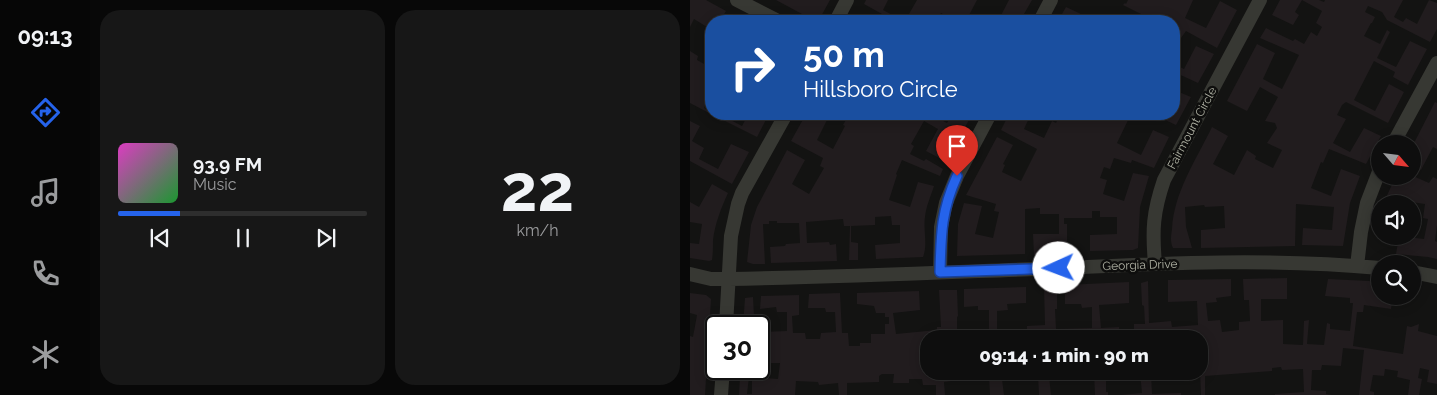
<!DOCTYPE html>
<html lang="en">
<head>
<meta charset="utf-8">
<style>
	body { margin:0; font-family:Raleway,sans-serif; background:#171717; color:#f1f3f6; height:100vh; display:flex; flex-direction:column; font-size:19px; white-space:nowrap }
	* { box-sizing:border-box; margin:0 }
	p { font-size:16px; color:#9b9c9e }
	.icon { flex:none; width:28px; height:28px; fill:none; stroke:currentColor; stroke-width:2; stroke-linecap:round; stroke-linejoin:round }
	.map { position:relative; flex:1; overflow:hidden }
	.sheet { display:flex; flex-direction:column; gap:10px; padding:10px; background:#080808; width:600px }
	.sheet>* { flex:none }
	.hud { position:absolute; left:15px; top:15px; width:475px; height:105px; border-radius:20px; box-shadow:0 2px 12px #0003,0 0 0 1px #2e2e2e; background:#1a4fa0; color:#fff; overflow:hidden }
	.needle { width:32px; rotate:118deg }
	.controls { position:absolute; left:681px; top:135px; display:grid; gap:10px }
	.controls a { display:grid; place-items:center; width:50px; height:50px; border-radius:50%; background:#0e0e0e; box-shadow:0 2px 12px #0003,0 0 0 1px #2e2e2e; font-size:25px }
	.speed { position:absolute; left:15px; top:315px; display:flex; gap:10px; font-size:25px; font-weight:700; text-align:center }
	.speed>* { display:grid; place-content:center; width:65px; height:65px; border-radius:50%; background:#0e0e0e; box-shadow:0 2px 12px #0003,0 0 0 1px #2e2e2e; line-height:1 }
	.speed .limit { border:2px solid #111; border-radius:8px; background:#fff; color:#111 }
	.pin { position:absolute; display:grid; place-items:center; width:42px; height:42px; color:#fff; margin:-51px -21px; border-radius:50% 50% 50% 0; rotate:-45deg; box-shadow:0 0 5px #0007 }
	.pin .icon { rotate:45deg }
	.me { position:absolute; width:55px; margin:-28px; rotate:268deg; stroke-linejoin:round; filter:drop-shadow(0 0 4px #0008) }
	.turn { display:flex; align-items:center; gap:18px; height:105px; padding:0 15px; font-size:22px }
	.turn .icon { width:65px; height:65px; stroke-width:2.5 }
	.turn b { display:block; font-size:35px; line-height:42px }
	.sheet .tile { flex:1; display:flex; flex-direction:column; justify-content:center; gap:8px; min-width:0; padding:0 18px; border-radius:20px; background:#171717 }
	.sheet .dial { align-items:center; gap:0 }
	.dial b { font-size:65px; line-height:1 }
	.song { display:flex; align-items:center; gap:15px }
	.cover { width:60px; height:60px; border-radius:8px; background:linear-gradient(135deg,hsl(310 70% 55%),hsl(130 70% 35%)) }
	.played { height:5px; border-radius:2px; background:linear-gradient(90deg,#2563eb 25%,#2e2e2e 25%) }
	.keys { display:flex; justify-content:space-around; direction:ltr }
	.sheet .tiles { flex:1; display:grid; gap:10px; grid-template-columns:repeat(2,1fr) }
	.trip { position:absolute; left:230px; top:330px; width:288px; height:50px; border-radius:20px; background:#0e0e0e; box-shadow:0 2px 12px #0003,0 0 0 1px #2e2e2e; font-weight:800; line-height:50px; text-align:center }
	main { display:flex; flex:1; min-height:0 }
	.dock { display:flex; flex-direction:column; width:90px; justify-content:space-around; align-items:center; background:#060606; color:#9b9c9e }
	.dock .icon { width:35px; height:35px }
	.dock .active { color:#2563eb }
	.dock b { font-size:22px; color:#f1f3f6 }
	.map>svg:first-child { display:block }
</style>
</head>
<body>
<main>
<nav class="dock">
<b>09:13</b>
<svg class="icon active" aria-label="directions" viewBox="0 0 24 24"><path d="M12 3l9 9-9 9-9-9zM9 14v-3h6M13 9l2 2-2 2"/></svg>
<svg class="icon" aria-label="music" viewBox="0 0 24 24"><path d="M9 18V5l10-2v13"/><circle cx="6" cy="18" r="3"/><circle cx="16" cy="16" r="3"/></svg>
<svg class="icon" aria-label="phone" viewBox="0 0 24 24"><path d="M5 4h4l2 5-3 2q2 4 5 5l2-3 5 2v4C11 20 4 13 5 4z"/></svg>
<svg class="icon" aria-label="climate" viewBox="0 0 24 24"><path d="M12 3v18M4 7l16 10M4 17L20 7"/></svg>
</nav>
<section class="sheet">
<div class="tiles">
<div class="tile">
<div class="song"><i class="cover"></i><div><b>93.9 FM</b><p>Music</p></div></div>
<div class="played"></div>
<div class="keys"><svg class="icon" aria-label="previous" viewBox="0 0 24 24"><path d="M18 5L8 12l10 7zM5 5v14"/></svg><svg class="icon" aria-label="pause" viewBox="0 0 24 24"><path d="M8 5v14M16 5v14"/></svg><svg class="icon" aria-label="next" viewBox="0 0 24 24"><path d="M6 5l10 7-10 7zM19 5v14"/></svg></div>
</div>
<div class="tile dial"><b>22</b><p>km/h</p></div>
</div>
</section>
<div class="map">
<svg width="747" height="395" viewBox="0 0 747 395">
	<rect width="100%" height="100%" fill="#131312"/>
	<path fill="#211c1e" d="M0,0h16l20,11 -6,10h-9l-4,6 -13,-8 -4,8z
		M86,0h54l-11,20 -4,1z
		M176,0h22l-5,10 21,11h-25l3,-7 -18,-10z
		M227,0h60l-11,21h-11l-14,-8 -5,8h-31z
		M319,0h23l-12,21h-22z
		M438,0h65l-8,18 21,10 14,-27 17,9 -20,38 -31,-17 -5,7 -5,-3 -2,4v-18h-29l2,-4 -24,-12 2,-2 1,1z
		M590,0h39l5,2 1,-2h78l-9,17 9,5 3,-4 11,6 12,-24 8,3v26l-7,13 -43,-22 -5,-8 -14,-6 -3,6 10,5 -3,6h-1l-7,13 16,8 7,-14 3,2 -13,26 19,9 14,-26 17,8 -19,36 -15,-8 2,-5 -21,-11 -20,39 21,11 14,-27 15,8 -16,31 -42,-21 -4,3 -5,10 9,4 -13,24 17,9 14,-24 17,8 -15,28 -37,-15 -6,14 -2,-1 -10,26 20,8 10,-27 19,7 -10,27 -7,43 -41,-1 1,-17 29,2 2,-23 -38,-3 -1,42 -94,2v-18l24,-2 -1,-22 -19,1 -1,-2 -19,2 1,20 6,21h-19c-3,-6 -2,-12 -1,-19 2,-37 24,-69 40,-102l16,9 -15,28 21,11 13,-25 9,6 -1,3 18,9 9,-18 -15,-7 10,-15 -2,-5 -10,-2 13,-24 -18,-10 -13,24 -20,-10 30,-57 18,9 -12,26 19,10 17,-34 -39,-17 6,-10 27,13 2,-2 9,5 7,-12 6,4 5,-9 -6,-4 6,-12 -20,-11 -7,12 4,3 -6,10 -21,-10z
		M376,7l15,7 -4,6 3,1h-22z
		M506,46l18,8 -16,29 -24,-11v-2h1l3,-4 6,3z
		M0,51l8,5 -1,4 9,5 5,-9v40l-7,12 7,4v2l-21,-11z
		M484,90l17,7 -15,28 -24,-11h22z
		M745,102l2,1v46l-4,-2 -12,23 -8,-4v-21z
		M21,114l7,1 1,-1 23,12 6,-11 4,1 1,-2h16l-12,23z
		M116,114h19l4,2 -12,24 16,9 12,-23 -2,-1 4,-7 -8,-4h91l17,9 5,-9h20l-25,48 -21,-11 12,-22 -14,-8 -13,23 3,2 -4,8 14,7 2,-2 17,10 -3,7 -38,-16 -6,14 1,1 -8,25 21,7 8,-25 16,4c-3,10 -8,20 -9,31 -2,13 3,28 -2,40l-47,2 -1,-14 25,-2v-18h-8l-1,-9 -16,1v8l-24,1v16l7,1v17h-9l1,-34h-6l-1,-7 -37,3 1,21 22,-1 1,3 6,-1 1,17 -66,2 -1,-16 15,-1 1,-2 14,-1 -1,-20h-22v-2h-8v3h-6l2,40h-12l-6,-2 4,-37 6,-18 30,-57 18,10 -13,24 17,10 15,-26 -4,-2 3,-8 -32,-17z
		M319,114h22l-7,15 20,9 8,-17 4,2 4,-9h71l-14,29 24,12 12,-25 16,7 -15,31 -22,-8 -1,3 -17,-5 -4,11 -6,-2 -4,11 7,2 -4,14 21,7 9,-28 16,3 -9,31 -2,41 -5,2 -43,1v-16l27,-1v-17h-17v-6h-8v7h-28v6h3v30l-33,1 -1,-21h26v-20h-19v-6l-15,1v45l-68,2 1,-32 6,-21 18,3 -7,28 18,4 6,-26 -5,-1 2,-7 -30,-9 31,-58 16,8 -10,19 2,1 -3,7 19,9 16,-32 -36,-19z
		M0,121l10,5 -8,15 12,7 -5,11 19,10 13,-25 18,8 -17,32 -42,-23z
		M706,176h17l16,7 4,-6 4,2v46l-2,16 2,1v17l-9,-2 -32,-3 3,-18 25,3 4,-20 -5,-1 2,-14 -28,-4v4h-14z
		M22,184l16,9c-7,15 -13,31 -15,47 0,7 0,13 -1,20l-3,1 -19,-3v-15l9,1 3,-20 -12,-2v-20l9,5z
		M597,278v21h-26v22l22,-1v24l20,1 1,-24 5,-1 -2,24 17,1 3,-22 3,1v5l20,2 3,-28h-3v-5l-25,-2 3,-17 41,2 11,2v13h13l-2,13 -27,-4 -1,7h-6l-4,34 50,8 4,-28 4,1 8,-3 -1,7 19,5v48l-10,-2 2,-12 -9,-2 -2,10 4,1 -3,16h-11l2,-15 -13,-3 1,-6 -13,-2 -1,7 -11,-1 -3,16 4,1v3h-15l5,-45 -21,-2 -2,18 -19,-1 -1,5h-9l-1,20 15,1v3l6,1h-57v-1l29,-2 -1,-23 -21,1 -1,-3 -9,1v3l-67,5v19h-4l-1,-24 -1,-1v-31h-270v32h260l-38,2 1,21 29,-1v2h-60l21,-2 -2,-20 -34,3v16h2v3h-13l-1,-23 -45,4 2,19h-12l-1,-20 -26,1 -1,2 -9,1 2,16h-14l-1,-19 -6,-1v2l-39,5 1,13h-9v-10h-13l-1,-6h-13v4h-16l1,-9h-12l-3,2v6l-32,1v12h-8l-1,-12 -19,2 -1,-3 -22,-1 -1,14h-56l1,-19 9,1 -2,17h5v-17l26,2 2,-16h-21v-31l28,-1v-19h-10l-1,-5 -16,2 1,-13 38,-1v20l-7,1 1,17h12l1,6h14l1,-6 15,-1 -1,-20h-9l-1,-4h-17l1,-14 31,-1 2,40h6l1,13h11v-3h11v-9h14v-10h4v-7h-4v-4h-9l-2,-7 -17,-2v-11l62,-2 1,19 -27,3 3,21 41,-4v-3h4l-2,-37h18l1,26 -1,1v18l32,-1v-24h-11v-4l-14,1v-18l62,-2v16l-19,1 1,6 -11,1v19l30,-1v-3l18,-1 -1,-39h13v23h-2l1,20 36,-1v-21l-10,1 -1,-4h-16v-19l64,-3v21l-30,2 2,23 18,-1v6h15v-9h11l-1,-18 -2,-1 -1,-22 7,-2 1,42 22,-2 1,6 26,-2 -1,-24 -29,1v-22l63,-1v17l-15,2 1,4 -11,1 2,18 12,-1 2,12 17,-2v-8l11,-1 -1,-21h-5l-1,-21z
		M0,293l16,2 5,4 -6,96h-15v-59l3,1 4,-22 -7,-2z
		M63,297l1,19h-3v10h-8l2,-28z"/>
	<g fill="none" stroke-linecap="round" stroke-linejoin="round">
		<path stroke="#373833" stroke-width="14" d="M47,0l41,21
			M146,21l11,-21
			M350,21l11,-21
			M703,144l44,-81
			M465,264c-3,-34 -2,-52 9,-84l96,-180
			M667,266l4,-34 6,-29 13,-34
			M250,272l1,-45 5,-24 11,-27 33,-62
			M722,272l25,5
			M0,274l21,5h18c111,-2 222,-7 333,-11 106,-5 213,-10 318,0
			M36,326l5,-90 7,-32 4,-11 44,-79
			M31,395l2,-26"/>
	</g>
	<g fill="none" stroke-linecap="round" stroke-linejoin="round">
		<defs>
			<path id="route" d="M267,176c-16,35 -16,59 -17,96l119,-4"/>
		</defs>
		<use href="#route" stroke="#184099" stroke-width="12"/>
		<use href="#route" stroke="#2563eb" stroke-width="9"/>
	</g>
	<g text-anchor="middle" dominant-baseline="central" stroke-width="5" stroke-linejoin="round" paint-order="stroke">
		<g font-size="12" fill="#b1b3a5" stroke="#0e0e0d">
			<text transform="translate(502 128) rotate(-62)">Fairmount Circle</text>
			<text transform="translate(450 265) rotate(-2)">Georgia Drive</text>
		</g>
	</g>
</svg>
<div class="controls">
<a><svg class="needle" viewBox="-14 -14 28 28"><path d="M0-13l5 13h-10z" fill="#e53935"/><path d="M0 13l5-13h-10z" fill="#9b9c9e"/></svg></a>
<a><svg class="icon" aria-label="sound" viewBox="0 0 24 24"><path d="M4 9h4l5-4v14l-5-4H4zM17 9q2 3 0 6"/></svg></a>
<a><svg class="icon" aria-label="search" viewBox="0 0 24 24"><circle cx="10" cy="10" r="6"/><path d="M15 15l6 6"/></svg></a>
</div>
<div class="speed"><div class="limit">30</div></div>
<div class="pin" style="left:267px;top:176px;background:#d93025"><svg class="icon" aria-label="arrive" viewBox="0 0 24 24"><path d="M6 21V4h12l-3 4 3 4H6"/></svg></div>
<svg class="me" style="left:369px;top:268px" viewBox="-20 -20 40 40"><circle r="19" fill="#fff"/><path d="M0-13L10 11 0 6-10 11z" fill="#2563eb"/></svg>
<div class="trip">09:14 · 1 min · 90 m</div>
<div class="hud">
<div class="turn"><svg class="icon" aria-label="right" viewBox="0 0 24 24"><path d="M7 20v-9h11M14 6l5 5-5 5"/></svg><div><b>50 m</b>Hillsboro Circle</div></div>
</div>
</div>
</main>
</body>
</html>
